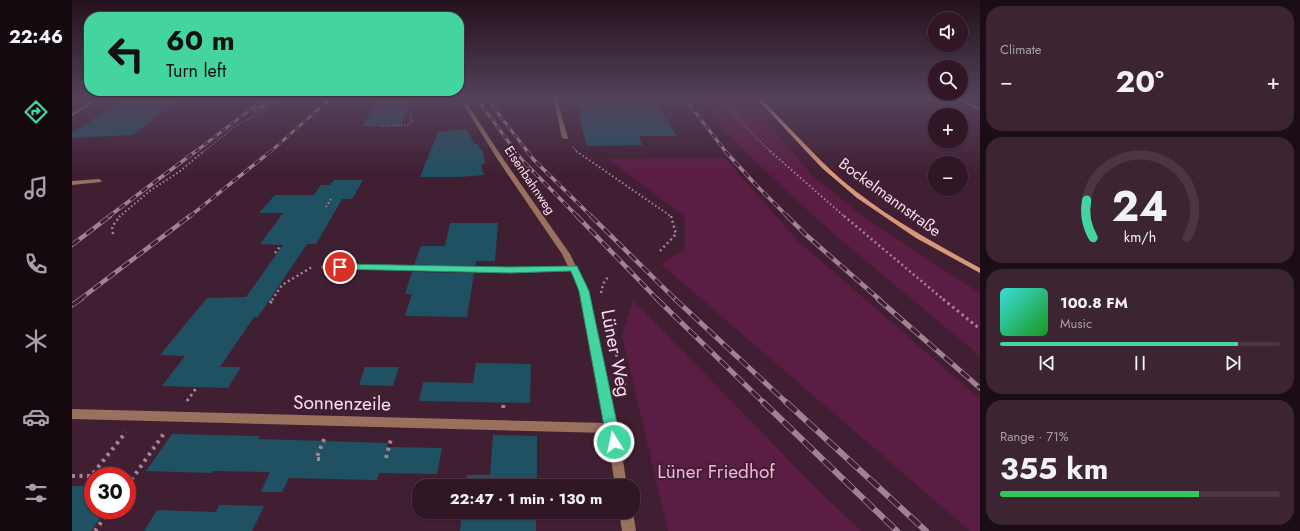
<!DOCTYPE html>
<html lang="en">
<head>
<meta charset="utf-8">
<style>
	body { margin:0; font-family:Jost,sans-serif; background:#3d2432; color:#f1f3f6; height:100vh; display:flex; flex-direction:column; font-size:15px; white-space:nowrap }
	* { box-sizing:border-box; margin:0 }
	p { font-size:13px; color:#a89fa7 }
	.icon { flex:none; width:22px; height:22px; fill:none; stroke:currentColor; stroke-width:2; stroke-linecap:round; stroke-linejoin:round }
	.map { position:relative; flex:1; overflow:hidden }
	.side { display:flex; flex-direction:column; gap:6px; padding:6px; background:#1b0d15; width:320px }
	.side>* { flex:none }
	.top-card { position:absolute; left:12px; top:12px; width:380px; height:84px; border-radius:16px; box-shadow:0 1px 3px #0004,0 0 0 1px #4c3643; background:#44d49f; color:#111; overflow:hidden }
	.buttons { position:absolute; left:856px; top:12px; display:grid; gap:8px }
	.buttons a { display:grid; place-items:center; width:40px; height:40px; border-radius:50%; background:#311726; box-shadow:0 1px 3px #0004,0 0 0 1px #4c3643; font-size:20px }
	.speed { position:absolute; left:12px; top:467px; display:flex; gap:8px; font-size:20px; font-weight:700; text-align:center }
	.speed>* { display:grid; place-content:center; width:52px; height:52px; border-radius:50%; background:#311726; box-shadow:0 1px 3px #0004,0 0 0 1px #4c3643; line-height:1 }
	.speed .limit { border:6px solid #d22; background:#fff; color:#111 }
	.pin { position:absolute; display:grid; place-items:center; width:34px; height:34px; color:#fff; margin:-17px; border:2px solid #fff; border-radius:50%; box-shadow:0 1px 4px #0007 }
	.me { position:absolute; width:44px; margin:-22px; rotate:350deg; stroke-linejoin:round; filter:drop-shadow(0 0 3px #0008) }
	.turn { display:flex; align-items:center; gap:14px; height:84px; padding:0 16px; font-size:18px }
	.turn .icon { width:52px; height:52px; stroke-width:2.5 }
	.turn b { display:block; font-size:28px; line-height:34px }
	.big { font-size:30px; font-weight:700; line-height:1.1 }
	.side .widget { flex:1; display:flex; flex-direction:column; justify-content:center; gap:6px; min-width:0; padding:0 14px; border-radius:16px; background:#3d2432 }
	.side .dial { align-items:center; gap:0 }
	.dial svg { height:104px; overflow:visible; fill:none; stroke:#4c3643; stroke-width:7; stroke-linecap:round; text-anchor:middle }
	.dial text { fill:#f1f3f6; stroke:none }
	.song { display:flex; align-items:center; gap:12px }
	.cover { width:48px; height:48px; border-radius:6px; background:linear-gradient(135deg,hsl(180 70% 55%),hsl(120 70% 35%)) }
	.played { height:4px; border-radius:2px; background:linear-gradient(90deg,#44d49f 85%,#4c3643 85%) }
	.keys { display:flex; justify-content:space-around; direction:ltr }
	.heat { display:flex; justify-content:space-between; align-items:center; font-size:22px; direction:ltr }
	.charge { height:6px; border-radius:3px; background:linear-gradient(90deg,#34c759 71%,#4c3643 0) }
	.trip { position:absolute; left:340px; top:479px; width:228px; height:40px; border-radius:16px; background:#311726; box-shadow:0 1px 3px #0004,0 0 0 1px #4c3643; font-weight:700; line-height:40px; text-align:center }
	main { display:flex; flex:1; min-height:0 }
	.tab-bar { display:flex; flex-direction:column; width:72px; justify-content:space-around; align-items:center; background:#14090f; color:#a89fa7 }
	.tab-bar .icon { width:28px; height:28px }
	.tab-bar .current { color:#44d49f }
	.tab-bar b { font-size:18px; color:#f1f3f6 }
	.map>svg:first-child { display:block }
</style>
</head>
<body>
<main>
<nav class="tab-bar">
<b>22:46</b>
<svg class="icon current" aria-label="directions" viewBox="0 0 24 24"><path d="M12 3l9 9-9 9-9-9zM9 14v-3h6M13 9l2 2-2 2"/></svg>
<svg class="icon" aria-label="music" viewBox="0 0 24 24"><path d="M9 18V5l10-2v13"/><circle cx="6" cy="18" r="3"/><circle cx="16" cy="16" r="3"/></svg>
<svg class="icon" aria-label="phone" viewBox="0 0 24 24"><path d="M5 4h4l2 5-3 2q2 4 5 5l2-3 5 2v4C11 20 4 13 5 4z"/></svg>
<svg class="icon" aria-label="climate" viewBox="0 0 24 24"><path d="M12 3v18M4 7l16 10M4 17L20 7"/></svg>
<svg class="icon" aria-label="car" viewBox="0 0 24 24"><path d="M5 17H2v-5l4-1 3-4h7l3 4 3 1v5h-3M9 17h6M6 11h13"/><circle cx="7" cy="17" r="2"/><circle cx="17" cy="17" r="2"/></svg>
<svg class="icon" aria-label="filters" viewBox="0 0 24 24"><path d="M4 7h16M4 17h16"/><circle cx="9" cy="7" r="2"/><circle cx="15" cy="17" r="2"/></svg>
</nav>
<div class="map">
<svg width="908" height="531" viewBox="0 0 908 531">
	<rect width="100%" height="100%" fill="#411f33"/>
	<path fill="#5b1d44" d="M626,99h50l65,77 52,42 82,54 33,21v63c-84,-71 -172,-139 -248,-218 -12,-13 -23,-26 -34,-39z
		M653,158l74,84 181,157v132h-10l-309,-267 24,-15v-32l-78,-58z
		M561,300l178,183 50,48h-193l-46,-195z"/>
	<path fill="#205162" d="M52,99h55l-46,36 -61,3v-5z
		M307,99h34l-13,27h-38z
		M505,99h76l24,37h-38l4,9 -56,1 -9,-31h4z
		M394,129l9,15h2l6,8 2,12h-4l3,11 -25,2h-39l18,-45z
		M262,180h29l-11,19h-10l-26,45h-9l-49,73h-4l-34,50h21l-13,21 -66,-2 23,-30 -25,-1 47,-57 39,-1 37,-52 -23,-1 23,-31h-24l16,-18h39l7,-10h9z
		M378,223h48l-3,38h-19l-1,5 -61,-1 7,-19h24z
		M340,272l62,1 -7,44 -62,-1 7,-22h-7z
		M404,363l55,1 -1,39 -111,-2 4,-19 50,1z
		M293,367h34l-6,19 -34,-1z
		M100,434l88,2 -2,3 130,4 -1,4 55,1 -5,26 -58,-1 -2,7 -88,-2 -7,14h-21l9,-20 -57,-1 -1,2 -66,-2z
		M421,435l44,1v50h-71l1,-11h23z
		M0,486h21v24h13l-15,21h-19z
		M147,505l45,1 -12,25h-108l13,-21 59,2z
		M390,512h74v19h-76z"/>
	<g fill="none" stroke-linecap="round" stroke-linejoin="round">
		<path stroke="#a28696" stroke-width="1.5" stroke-dasharray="1 2" stroke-linecap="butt" d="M650,99l33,38 16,15
			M310,116l2,-2
			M308,126l28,-1 4,-4 -2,-3 1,-3
			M501,147l4,5
			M131,152l31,-25 49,-28"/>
		<path stroke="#a28696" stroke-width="2" stroke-dasharray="1.5 2.5" stroke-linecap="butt" d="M504,151l96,66
			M698,151l75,66
			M254,207l5,-8
			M47,217l32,-27 28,-18 25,-21"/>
		<path stroke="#a28696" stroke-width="2.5" stroke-dasharray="2 3" stroke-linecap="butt" d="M772,216l100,84
			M41,234l-1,-7 8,-11
			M588,251l16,-17 -5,-18
			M203,253l6,-8
			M529,293l2,-9 5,-7
			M200,300l10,-15 30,-18"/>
		<path stroke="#a28696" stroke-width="3" stroke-dasharray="2.5 3.5" stroke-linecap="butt" d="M871,299l37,30
			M198,303l3,-4
			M538,331l15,55 -2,7
			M115,401l10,-14"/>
		<path stroke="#a28696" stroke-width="4" stroke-dasharray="3 4.5" stroke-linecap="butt" d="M431,408l1,-6
			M314,458l5,-19
			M248,459h-4l9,-22
			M0,476h19l35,-44
			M55,486l38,-54
			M23,531l15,-21"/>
		<path fill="#9a715f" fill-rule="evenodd" d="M485,105l2,1 9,32 -1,1 -5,-1 -7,-32z
			M27,179l3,2 -1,1 -29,3v-4z
			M250,265l188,3 64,-2 4,2 -4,2 -64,2 -185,-3h-3l-1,-2z"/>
		<path fill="#9a715f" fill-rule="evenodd" d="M23,99h5l-28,17v-3z
			M388,99h4l40,61 66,94 18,37 30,137 9,58h-12l-8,-53 -535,-14v-10l533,14 -25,-132 -18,-37 -64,-94z
			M482,99h4l1,8 -4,-1z
			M886,99h5l17,9v3z
			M547,512h14l3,19h-14z"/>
		<path fill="#d9977a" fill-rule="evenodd" d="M685,99h4c28,27 53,57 82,82 42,35 89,61 137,87v5l-64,-35 -59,-40 -35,-30z"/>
		<defs>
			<path id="rail-far4" d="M405,99l39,53
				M415,99l41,53
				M613,99l41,53
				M183,111l21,-12
				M123,152l69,-53
				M198,152l60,-53"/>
			<path id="rail-far3" d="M443,151l7,9 56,57
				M455,151l7,9 58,57
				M653,151l31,34 32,32
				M36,217l88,-66
				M117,217l82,-66"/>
			<path id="rail-far2" d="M505,216l81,84
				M519,216l85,84
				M715,216l18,18 75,66
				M0,245l38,-29
				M7,300l111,-84"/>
			<path id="rail-far1" d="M585,299l107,104
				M603,299l112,104
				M806,299l102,89
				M0,305l9,-6"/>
			<path id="rail" d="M691,402l134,129
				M714,402l140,129"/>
		</defs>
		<use href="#rail-far4" stroke="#a08393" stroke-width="3"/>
		<use href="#rail-far3" stroke="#a08393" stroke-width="3.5"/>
		<use href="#rail-far2" stroke="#a08393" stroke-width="4.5"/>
		<use href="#rail-far1" stroke="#a08393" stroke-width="5"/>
		<use href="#rail" stroke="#a08393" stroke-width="6"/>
		<use href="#rail-far4" stroke="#411f33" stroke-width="2" stroke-dasharray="5.5" stroke-linecap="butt"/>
		<use href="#rail-far3" stroke="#411f33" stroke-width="2.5" stroke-dasharray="7" stroke-linecap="butt"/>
		<use href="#rail-far2" stroke="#411f33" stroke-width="3" stroke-dasharray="9" stroke-linecap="butt"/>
		<use href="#rail-far1" stroke="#411f33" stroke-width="3.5" stroke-dasharray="11" stroke-linecap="butt"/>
		<use href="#rail" stroke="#411f33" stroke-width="4.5" stroke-dasharray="14" stroke-linecap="butt"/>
	</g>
	<linearGradient id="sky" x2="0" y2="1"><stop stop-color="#24111c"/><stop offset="0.57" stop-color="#54425b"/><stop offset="1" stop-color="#54425b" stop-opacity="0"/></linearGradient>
	<rect width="908" height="173" fill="url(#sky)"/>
	<path fill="#44d49f" stroke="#2c8a67" d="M268,264l170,3 67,-1 12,25 32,151 -2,4 -5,2 -5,-2 -2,-4 -28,-151 -8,-20 -61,2 -173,-4 -1,-2 1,-2z"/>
	<g text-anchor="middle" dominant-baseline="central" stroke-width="4" stroke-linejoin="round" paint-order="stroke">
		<g font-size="13" fill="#f5deea" stroke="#411f33">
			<text transform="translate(458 180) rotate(56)">Eisenbahnweg</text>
		</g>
		<g font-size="16" fill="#f5deea" stroke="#411f33">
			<text transform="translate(818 197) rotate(36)">Bockelmannstraße</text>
		</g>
		<g font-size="19" fill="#f5deea" stroke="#411f33">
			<text transform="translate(544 353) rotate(79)">Lüner Weg</text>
			<text transform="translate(270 403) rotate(1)">Sonnenzeile</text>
		</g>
		<g font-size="19" fill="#f8b1d9" stroke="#411f33">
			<text x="644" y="471">Lüner Friedhof</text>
		</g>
	</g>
</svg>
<div class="buttons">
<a><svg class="icon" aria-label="sound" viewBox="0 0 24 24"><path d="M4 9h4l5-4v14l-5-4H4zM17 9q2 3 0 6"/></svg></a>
<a><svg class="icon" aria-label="search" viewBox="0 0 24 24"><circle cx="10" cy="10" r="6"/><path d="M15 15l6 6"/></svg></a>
<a>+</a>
<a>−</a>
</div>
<div class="speed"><div class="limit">30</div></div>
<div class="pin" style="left:268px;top:267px;background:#d93025"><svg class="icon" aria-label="arrive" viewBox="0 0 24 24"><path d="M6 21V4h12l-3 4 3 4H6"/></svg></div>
<svg class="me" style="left:542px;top:442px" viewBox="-20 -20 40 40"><circle r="17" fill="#44d49f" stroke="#fff" stroke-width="3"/><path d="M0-11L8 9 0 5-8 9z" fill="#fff"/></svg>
<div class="trip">22:47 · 1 min · 130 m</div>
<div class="top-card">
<div class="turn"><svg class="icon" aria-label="left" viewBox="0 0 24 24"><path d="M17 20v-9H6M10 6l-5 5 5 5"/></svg><div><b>60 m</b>Turn left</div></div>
</div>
</div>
<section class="side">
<div class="widget"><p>Climate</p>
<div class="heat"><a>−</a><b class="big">20°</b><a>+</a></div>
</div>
<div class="widget dial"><svg viewBox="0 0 100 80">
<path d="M14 69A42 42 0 1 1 86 69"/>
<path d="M14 69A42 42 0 0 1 9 40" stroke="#44d49f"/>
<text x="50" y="56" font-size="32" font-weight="700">24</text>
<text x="50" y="72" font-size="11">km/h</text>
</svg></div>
<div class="widget">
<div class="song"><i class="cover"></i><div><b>100.8 FM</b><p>Music</p></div></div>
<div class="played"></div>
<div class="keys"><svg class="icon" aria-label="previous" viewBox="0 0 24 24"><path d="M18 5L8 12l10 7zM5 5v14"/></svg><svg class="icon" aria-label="pause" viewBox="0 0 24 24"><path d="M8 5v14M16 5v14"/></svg><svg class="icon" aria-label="next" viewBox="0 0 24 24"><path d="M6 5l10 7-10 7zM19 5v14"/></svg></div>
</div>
<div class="widget"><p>Range · 71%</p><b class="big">355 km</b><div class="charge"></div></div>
</section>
</main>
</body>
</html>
